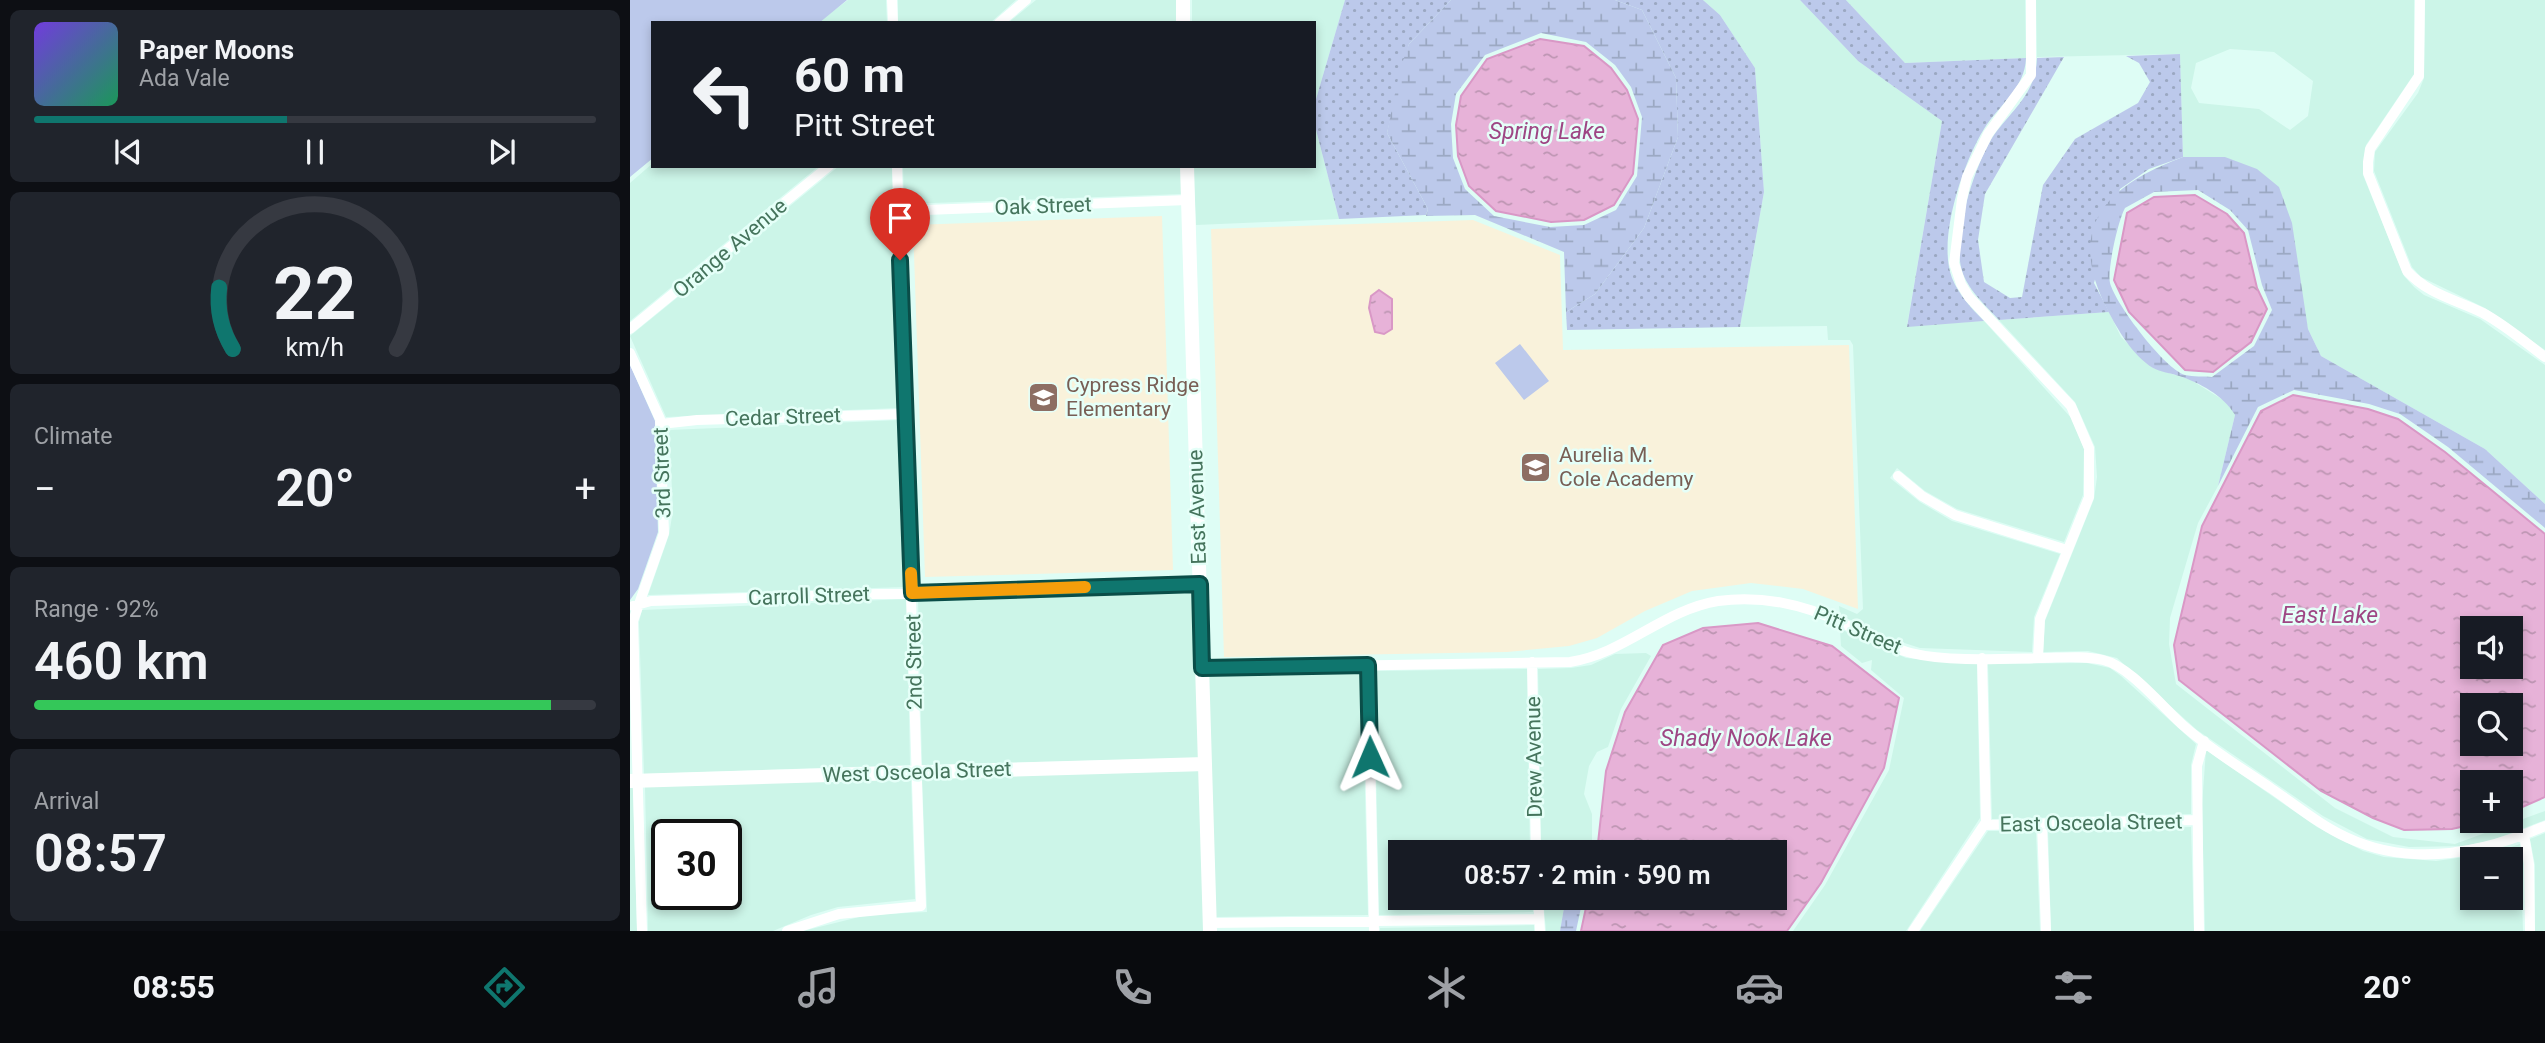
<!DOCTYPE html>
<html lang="en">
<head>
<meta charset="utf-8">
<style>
	body { margin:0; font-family:Roboto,sans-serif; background:#20242c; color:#f1f3f6; height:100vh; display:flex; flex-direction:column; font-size:26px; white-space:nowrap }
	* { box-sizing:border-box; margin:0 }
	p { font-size:23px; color:#9ea1a6 }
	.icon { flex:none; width:38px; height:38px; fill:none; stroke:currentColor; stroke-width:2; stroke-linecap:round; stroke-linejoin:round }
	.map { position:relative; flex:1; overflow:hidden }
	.drawer { display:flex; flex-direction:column; gap:10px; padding:10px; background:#0d0f14; width:630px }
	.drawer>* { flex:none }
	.banner { position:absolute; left:21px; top:21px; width:665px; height:147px; border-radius:0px; box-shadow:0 4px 10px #0003; background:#171b24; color:#f1f3f6; overflow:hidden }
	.controls { position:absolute; left:1830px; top:616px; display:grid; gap:14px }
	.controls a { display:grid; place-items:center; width:63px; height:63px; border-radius:0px; background:#171b24; box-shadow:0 4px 10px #0003; font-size:35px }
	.speed { position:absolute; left:21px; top:819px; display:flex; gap:14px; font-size:35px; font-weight:700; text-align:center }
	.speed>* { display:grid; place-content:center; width:91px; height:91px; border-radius:50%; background:#171b24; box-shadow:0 4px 10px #0003; line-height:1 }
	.speed .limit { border:4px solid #111; border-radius:10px; background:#fff; color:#111 }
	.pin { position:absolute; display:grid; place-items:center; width:60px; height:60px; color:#fff; margin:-72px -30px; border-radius:50% 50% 50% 0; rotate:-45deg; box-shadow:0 0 7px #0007 }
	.pin .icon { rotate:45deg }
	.me { position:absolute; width:77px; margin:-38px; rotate:359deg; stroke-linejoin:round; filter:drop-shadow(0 0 5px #0008) }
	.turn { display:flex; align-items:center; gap:24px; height:147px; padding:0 28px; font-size:32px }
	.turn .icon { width:91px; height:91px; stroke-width:2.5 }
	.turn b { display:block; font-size:49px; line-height:60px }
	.big { font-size:52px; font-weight:600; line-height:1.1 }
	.drawer .tile { flex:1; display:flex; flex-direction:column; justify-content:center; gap:10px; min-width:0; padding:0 24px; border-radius:10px; background:#20242c }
	.drawer .dial { align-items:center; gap:0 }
	.dial svg { height:182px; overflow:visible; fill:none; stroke:#363941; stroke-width:7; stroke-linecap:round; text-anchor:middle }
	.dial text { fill:#f1f3f6; stroke:none }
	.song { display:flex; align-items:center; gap:21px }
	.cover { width:84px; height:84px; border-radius:10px; background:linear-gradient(135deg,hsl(260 70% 55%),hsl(150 70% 35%)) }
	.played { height:7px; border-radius:4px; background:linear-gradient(90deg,#0f766e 45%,#363941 45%) }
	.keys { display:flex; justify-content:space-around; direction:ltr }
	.heat { display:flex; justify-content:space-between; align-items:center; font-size:38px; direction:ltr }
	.charge { height:10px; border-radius:5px; background:linear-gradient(90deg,#34c759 92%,#363941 0) }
	.trip { position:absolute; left:758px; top:840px; width:399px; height:70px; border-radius:0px; background:#171b24; box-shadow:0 4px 10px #0003; font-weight:600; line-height:70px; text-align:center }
	.tabs { display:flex; height:112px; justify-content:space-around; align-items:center; background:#090b0e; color:#9ea1a6 }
	.tabs .icon { width:49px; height:49px }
	.tabs .current { color:#0f766e }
	.tabs b { font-size:32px; color:#f1f3f6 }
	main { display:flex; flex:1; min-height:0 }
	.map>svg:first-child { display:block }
</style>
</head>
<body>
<main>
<section class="drawer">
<div class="tile">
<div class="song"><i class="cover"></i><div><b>Paper Moons</b><p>Ada Vale</p></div></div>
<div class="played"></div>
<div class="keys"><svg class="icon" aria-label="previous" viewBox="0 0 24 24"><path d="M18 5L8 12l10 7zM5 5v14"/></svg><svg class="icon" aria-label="pause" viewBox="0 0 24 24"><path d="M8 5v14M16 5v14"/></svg><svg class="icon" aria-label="next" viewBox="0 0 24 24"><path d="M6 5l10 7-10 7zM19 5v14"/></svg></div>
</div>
<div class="tile dial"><svg viewBox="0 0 100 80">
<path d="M14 69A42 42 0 1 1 86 69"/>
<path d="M14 69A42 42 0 0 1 8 42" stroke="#0f766e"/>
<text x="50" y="56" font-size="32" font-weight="700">22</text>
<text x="50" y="72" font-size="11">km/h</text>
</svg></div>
<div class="tile"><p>Climate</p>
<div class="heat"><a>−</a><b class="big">20°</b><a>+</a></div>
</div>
<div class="tile"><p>Range · 92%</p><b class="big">460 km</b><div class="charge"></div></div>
<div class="tile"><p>Arrival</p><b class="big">08:57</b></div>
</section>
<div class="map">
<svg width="1915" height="931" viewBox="0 0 1915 931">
	<defs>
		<pattern id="grass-dots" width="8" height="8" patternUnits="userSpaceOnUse" patternTransform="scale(1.75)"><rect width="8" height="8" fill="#bcc9eb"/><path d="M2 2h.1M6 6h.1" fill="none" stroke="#9ba8c2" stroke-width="1.8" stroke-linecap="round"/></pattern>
		<pattern id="wetland-marsh" width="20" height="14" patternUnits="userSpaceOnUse" patternTransform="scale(1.75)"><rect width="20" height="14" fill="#bcc9eb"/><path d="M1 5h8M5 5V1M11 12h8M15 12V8" fill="none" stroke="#9ba8c2"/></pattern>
		<pattern id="water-ripples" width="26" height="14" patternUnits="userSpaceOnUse" patternTransform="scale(1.75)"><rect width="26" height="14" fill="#e7b2d8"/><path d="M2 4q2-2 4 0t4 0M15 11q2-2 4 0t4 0" fill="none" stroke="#bd95b2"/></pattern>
	</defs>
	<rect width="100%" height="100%" fill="#defdf5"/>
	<path fill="#ccf5e8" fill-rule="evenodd" d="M218,0h38l1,23h-70z
		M268,0h118l-26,23h-92z
		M406,0h141l1,23h-170z
		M562,0h153l-31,106v-83h-122z
		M1073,0h97l58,61 84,60 -35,205 77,-5 89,99 11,29 -1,46 -19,47 -107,-33 -32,-18 -28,-23 -7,10 30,24 32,19 108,33 -26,63 -2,35 -112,-4 -34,-11 -46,-22 -1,-9 18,8 6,-5 -10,-264 -3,-5h-22l-1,-14 -87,1 24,-135 -9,-124 -35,-53z
		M1216,0h179l1,58 -121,5z
		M1406,0h378v74l-48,71 -3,30 41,101 10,11 10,8 56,24 65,46v139l-60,-55 -164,-93 -13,-27 -3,-14 -80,-158h-42l-3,-103 -143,3zM1600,49l44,3 39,29 -5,35 -18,14 -31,-21 -60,-6 -8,-15 5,-25z
		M1795,0h120v350l-60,-42 -64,-31 -9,-10 -38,-96 1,-19 43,-59 6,-15z
		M684,122l25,97 -143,6 -3,-59h121z
		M23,163v3h166l-189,155v-138z
		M209,166h53l8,242 -234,9 -36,-81z
		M273,166h279v28l-278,10z
		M1479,312l12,25 32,31 38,12 37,23 7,12 -17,71 -20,37 -28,95 -1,26 7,40 159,124 58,29 62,7 90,-33v9l-55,21 -27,5 -54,1 -42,-8 -44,-23 -126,-86 -80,-72 -29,-7 -45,1 2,-31 49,-122 3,-22 -2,-30 -20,-45 -76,-82z
		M270,420l6,167 -258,8 21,-60 4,-25 -4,-80z
		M564,590l5,168 -277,7 -4,-166z
		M277,599l3,166 -266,9 -5,-152 3,-12z
		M1210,629l66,29 71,6 3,154 -74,113h-113l32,-46 64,-115 15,-72 -33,-28 1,-10 -10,3 -21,-17z
		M1016,653l5,3 -30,53 -13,38 -11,5 -8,14 -5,28 8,20v38h-51l-3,-183 33,-1 20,-3 24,-11z
		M1457,663l23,5 11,8 75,68 -5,21v49l-199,5 -4,-155z
		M897,669l3,183h-130v46h132l1,14 -154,3 -5,-244z
		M732,671l6,244 -153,2 -7,-242z
		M1576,750l111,77 46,24 21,6 52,4 57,-8 27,-9 3,25 -2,1 2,61h-318l-3,-126zM1843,859h38v39h-38z
		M570,771l4,160h-401l64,-16 60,-3 -5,-135z
		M281,778l4,121 -77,8 -27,8 -38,16h-125l-3,-145zM37,835h59v59h-59z
		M0,787h3l4,144h-7z
		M1561,827l3,104h-143l-3,-101z
		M1358,831h48l4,100h-120z
		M1915,833v98h-10v-66l-5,-26z
		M913,898h31l-9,4 -5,29h-14z
		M904,925v6h-154v-3z"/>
	<path fill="#f9f2db" d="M532,216l11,354 -248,7 -12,-352z
		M843,220l87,35 3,95 286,-5 9,264 -55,-20 -52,-6 -59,8 -47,20 -48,27 -28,8 -62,6 -283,5 -13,-428z"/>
	<path fill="url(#grass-dots)" d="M715,0h106l-42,44 -22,89 41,76 -2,6 -87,4 -25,-97v-16z
		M985,0h88l17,15 35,53 9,124 -24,135 -173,3 -1,-18 29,-18 49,-66 34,-91 -2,-59 -34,-68z
		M1170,0h46l59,63 121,-5c-1,30 -27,47 -42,71 -21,34 -47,110 -32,149 7,17 19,30 32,43l-77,6 35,-206 -84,-60z
		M1550,54l3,103 -34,12 -29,20 -26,94 15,29 -110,8c-13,-14 -29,-28 -36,-46 -13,-33 12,-111 31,-139 20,-27 42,-42 43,-77l27,-1 -79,137 -7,46 6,42 26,16 12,-1 21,-112 32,-46 63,-36 12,-21 -11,-19 -13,-7z"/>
	<path fill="url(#wetland-marsh)" fill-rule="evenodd" d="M821,0h164l27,10 34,68 2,59 -34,91 -49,66 -29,18 -2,-60 -89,-37 -49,1 2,-7 -41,-76 13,-64 9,-25zM911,33l45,9 29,23 16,22 11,30 -5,59 -21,34 -32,15 -34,2 -56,-11 -29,-27 -12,-31 -2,-34 5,-30 29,-39z
		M1553,157h42l32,12 22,18 13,36 16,106 13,27 164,93 60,55v24l-97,-81 -48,-33 -31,-10 -75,-14 -36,17 -40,79 17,-71c-12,-20 -35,-32 -56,-39 -8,-3 -19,-4 -26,-8 -21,-13 -35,-38 -46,-59 -42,-83 -1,-123 76,-152zM1568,190l32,20 18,20 14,55 10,25 -18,36 -42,31c-8,-1 -19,0 -27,-2 -20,-6 -69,-70 -75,-92 -3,-13 8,-62 15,-75l29,-16z
		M944,898h9l-7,33h-16l5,-29z"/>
	<path fill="#bcc9eb" d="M0,0h217l-28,23h-166v135l-23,19z
		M890,344l29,37 -25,19 -29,-37z
		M0,365l25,56 3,111 -20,57 -8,11z"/>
	<path fill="url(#water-ripples)" stroke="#d998c6" stroke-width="2" fill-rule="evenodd" d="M910,39l44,7 27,22 16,22 11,29 -5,55 -19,31 -30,15 -33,2 -55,-11 -27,-25 -11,-30 -2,-31 5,-29 26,-37z
		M1565,195l32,19 17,19 13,55 10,21 -16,33 -38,30 -28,-2 -56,-58 -15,-32 13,-67 27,-16z
		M749,290l13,9v30l-8,5 -9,-2 -6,-24 2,-12z
		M1663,395l75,14 30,10 47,33 100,82v263l-34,15v-30h-38v39h14l-35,8 -48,1 -31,-12 -52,-27 -142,-111 -5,-35 28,-119 59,-115zM1881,628v39h-38v-39zM1881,705v39h-38v-39z
		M1128,623l74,23 67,52 -15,70 -63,115 -34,48h-206l7,-33h186v-46h-177l9,-81 19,-59 38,-67 40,-17z"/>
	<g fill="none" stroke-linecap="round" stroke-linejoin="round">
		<path stroke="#fff" stroke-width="10" d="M262,0l1,23
			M1401,0v75l-43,59 -21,43 -5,22 -8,64 7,21 8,13 102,109 18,42v49l-49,122 -2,39
			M1790,0l-1,76 -49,73 -2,13v11l39,98c22,24 48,28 76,42 22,12 42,29 62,44
			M369,23l27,-23
			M269,211l289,-11
			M0,329l199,-163
			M0,353l30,66 3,87 1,27 -31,88 9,310
			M31,424l36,-4 209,-6
			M1268,476l24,20 33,19 112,35
			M3,606l18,-5 549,-17
			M902,662l4,190
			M738,665l6,266
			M572,668l368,-6c54,-8 93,-52 148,-61 42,-6 86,3 124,22 22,10 45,24 69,30 37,9 89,6 128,5 21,0 43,-3 64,2 27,6 60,48 82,67 26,23 58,42 87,62 25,17 49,37 76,49 65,30 135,15 197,-12
			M1412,824l4,107
			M1354,825l213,-5
			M1894,835l5,29 1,67
			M908,898l2,33
			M580,923l329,-4
			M157,931l52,-17 82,-8 -24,-740
			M1283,931l73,-109 -4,-164
			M1569,931l-2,-165 7,-25"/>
		<path stroke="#fff" stroke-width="14" d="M553,0v23
			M557,166l23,765
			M0,781l575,-17"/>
	</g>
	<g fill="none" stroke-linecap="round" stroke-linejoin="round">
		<defs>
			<path id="route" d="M270,260l12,333 288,-9 2,84 166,-3 2,92"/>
		</defs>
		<use href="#route" stroke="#0a4d48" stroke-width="18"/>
		<use href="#route" stroke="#0f766e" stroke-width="12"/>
		<path stroke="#f59e0b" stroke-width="12" d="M281,573l1,20 173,-6"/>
	</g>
	<defs>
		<symbol id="school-square" viewBox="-11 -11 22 22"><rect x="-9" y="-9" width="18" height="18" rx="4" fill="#8d6e63" stroke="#e5fff8"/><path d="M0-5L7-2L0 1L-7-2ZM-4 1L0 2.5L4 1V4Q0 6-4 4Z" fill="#fff"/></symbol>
	</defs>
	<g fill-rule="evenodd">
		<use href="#school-square" x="396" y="380" width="35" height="35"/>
		<use href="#school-square" x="888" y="450" width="35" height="35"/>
	</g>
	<g text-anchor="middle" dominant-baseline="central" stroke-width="5" stroke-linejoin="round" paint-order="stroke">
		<g font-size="21" fill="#45745c" stroke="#e5fff8">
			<text transform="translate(413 206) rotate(-2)">Oak Street</text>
			<text transform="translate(100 248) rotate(-40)">Orange Avenue</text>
			<text transform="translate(153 417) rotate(-2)">Cedar Street</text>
			<text transform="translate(32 473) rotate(-92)">3rd Street</text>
			<text transform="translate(567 507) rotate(-92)">East Avenue</text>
			<text transform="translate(179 596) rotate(-2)">Carroll Street</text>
			<text transform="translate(1228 630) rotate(23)">Pitt Street</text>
			<text transform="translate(284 662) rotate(-91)">2nd Street</text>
			<text transform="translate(904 757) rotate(-91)">Drew Avenue</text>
			<text transform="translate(287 772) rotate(-2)">West Osceola Street</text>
			<text transform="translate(1461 823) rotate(-1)">East Osceola Street</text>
		</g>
		<g font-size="21" fill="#785e54" stroke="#e5fff8" text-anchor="start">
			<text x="436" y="385">Cypress Ridge<tspan x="436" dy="24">Elementary</tspan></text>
			<text x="929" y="455">Aurelia M.<tspan x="929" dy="24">Cole Academy</tspan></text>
		</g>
		<g font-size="23" font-style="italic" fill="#9e4684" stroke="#e5fff8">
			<text x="917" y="131">Spring Lake</text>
			<text x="1700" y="615">East Lake</text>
			<text x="1116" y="738">Shady Nook Lake</text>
		</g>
	</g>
</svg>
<div class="controls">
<a><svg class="icon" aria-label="sound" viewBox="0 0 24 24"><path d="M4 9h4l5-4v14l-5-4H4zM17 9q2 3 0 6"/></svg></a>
<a><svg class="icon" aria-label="search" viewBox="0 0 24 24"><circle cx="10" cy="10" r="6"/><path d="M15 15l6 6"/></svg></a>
<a>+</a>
<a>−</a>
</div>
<div class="speed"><div class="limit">30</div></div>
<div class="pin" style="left:270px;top:260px;background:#d93025"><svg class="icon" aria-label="arrive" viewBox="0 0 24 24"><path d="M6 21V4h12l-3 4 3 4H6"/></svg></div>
<svg class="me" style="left:740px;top:757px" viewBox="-20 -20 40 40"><path d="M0-17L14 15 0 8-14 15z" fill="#0f766e" stroke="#fff" stroke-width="4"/></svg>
<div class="trip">08:57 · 2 min · 590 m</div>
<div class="banner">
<div class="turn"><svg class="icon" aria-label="left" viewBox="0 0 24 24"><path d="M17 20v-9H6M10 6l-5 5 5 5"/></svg><div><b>60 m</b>Pitt Street</div></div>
</div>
</div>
</main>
<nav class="tabs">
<b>08:55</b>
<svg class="icon current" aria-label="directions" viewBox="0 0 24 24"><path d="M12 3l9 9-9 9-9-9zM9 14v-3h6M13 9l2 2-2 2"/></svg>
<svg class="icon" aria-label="music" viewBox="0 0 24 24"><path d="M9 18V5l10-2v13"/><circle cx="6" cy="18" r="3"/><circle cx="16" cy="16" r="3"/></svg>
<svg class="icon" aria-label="phone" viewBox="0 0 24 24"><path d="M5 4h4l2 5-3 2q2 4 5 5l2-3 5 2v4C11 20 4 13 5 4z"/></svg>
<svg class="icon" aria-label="climate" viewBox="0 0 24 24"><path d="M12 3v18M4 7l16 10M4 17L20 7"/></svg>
<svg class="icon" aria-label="car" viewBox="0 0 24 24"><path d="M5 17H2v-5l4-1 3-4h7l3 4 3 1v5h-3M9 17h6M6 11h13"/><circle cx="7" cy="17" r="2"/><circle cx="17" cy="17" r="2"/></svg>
<svg class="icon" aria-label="filters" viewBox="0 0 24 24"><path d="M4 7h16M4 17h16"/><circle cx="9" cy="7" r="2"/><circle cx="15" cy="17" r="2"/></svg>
<b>20°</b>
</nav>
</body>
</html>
